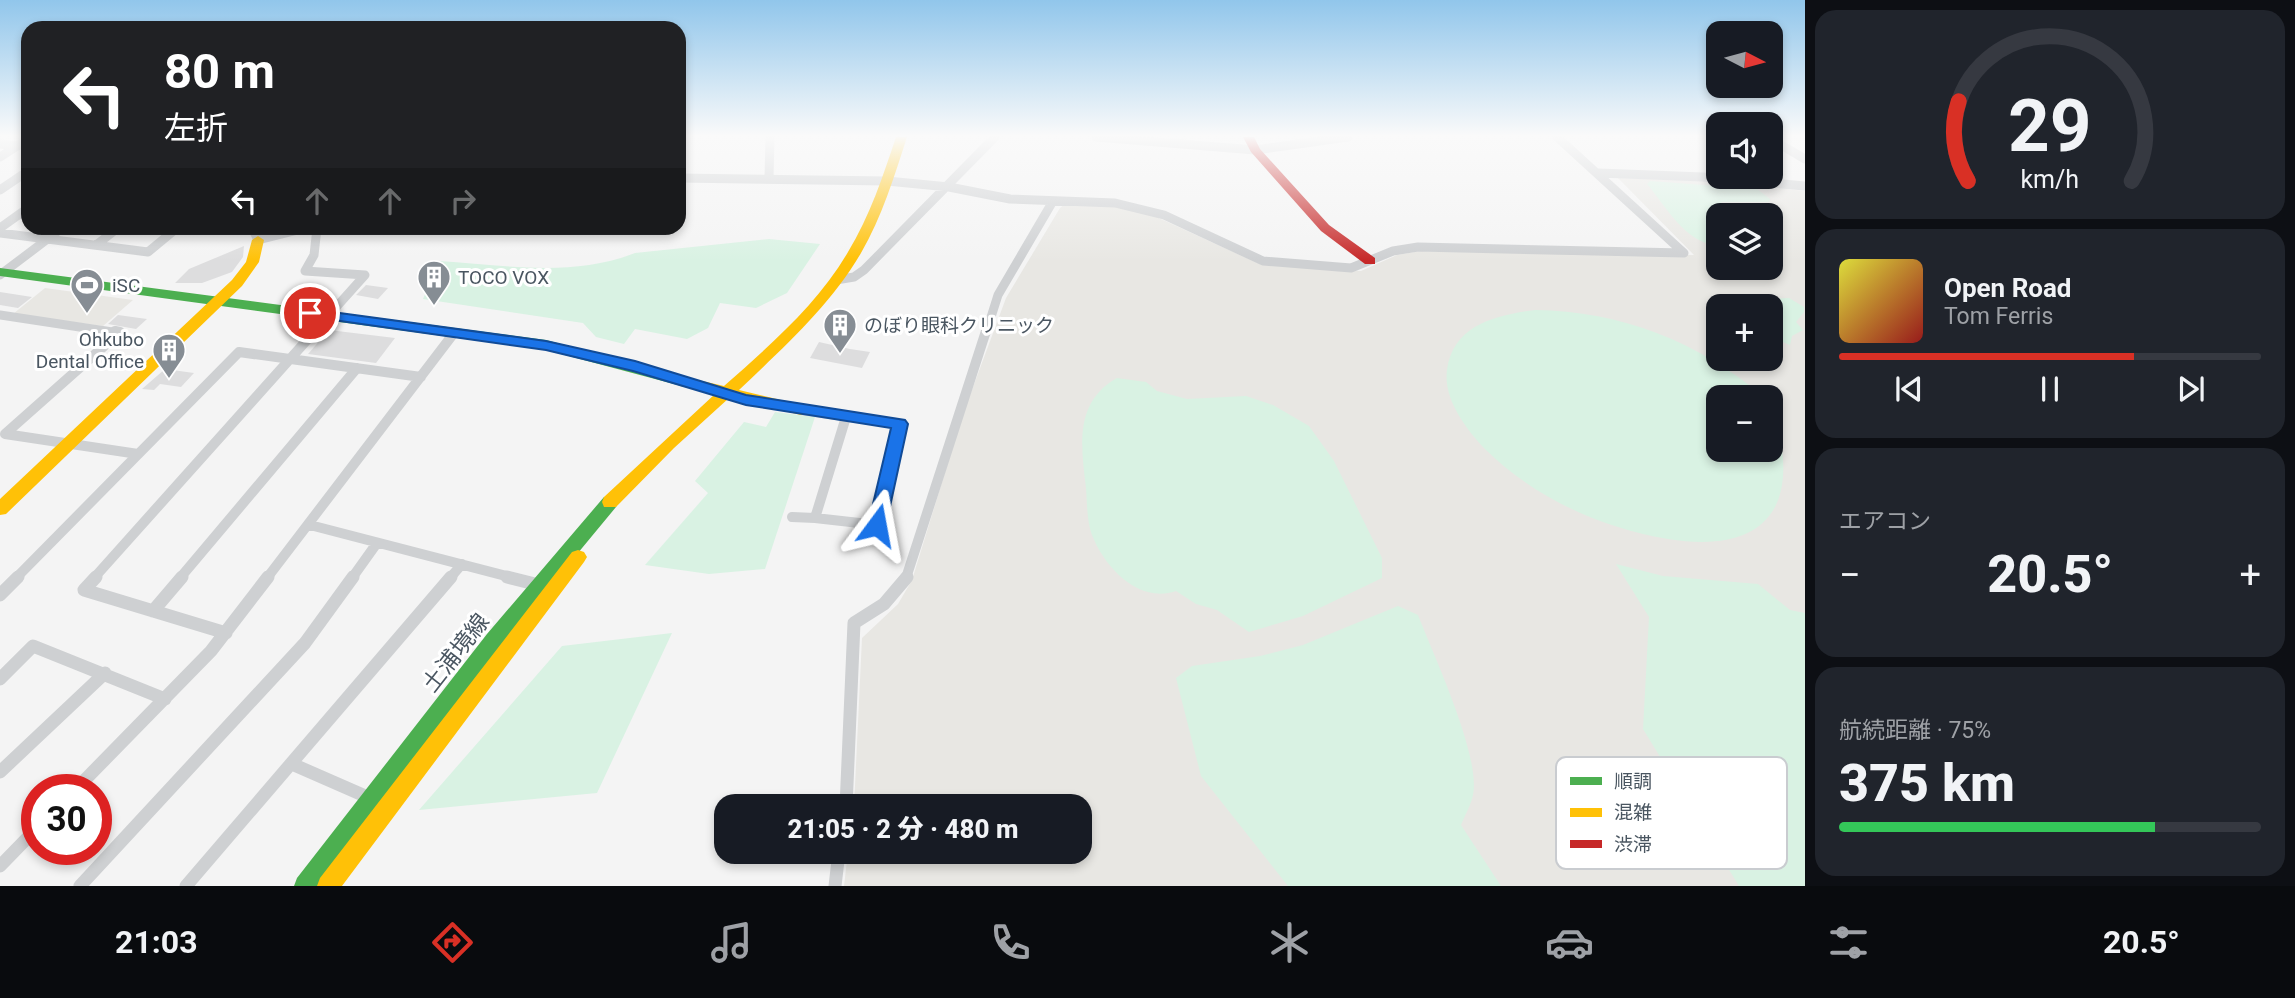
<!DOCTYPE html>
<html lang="ja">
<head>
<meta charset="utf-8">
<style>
	body { margin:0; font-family:Roboto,"Noto Sans JP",sans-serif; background:#20242c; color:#f1f3f6; height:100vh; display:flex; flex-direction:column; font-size:26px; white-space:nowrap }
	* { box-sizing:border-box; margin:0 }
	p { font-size:23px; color:#9ea1a6 }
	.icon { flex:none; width:38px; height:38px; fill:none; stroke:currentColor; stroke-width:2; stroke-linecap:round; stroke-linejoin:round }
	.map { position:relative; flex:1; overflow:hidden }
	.sheet { display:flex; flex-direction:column; gap:10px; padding:10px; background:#0d0f14; width:490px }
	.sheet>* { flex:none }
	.top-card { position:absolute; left:21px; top:21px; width:665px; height:214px; border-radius:21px; box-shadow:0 4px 10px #0003; background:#202124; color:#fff; overflow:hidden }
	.needle { width:46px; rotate:96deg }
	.controls { position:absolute; left:1706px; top:21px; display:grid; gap:14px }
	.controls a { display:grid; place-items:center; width:77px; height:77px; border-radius:14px; background:#171b24; box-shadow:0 4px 10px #0003; font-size:35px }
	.speed { position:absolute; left:21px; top:774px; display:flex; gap:14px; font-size:35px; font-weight:700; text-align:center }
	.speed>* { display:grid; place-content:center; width:91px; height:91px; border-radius:50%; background:#171b24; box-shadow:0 4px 10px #0003; line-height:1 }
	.speed .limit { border:10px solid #d22; background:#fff; color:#111 }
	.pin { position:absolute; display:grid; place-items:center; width:60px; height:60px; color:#fff; margin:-30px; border:4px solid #fff; border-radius:50%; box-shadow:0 2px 7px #0007 }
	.me { position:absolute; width:77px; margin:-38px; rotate:13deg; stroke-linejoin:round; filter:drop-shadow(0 0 5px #0008) }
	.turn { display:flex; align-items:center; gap:24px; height:147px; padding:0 28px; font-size:32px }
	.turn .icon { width:91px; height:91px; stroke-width:2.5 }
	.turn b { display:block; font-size:49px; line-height:60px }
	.lanes { display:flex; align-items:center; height:66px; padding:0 28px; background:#0003; justify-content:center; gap:35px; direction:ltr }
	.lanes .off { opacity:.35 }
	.big { font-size:52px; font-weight:800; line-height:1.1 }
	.sheet .card { flex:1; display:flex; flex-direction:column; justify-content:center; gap:10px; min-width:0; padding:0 24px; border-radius:21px; background:#20242c }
	.sheet .dial { align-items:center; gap:0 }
	.dial svg { height:182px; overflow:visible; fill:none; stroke:#363941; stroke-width:7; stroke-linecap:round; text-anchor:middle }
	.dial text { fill:#f1f3f6; stroke:none }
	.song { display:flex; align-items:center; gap:21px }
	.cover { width:84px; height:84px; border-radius:10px; background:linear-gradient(135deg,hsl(60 70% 55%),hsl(0 70% 35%)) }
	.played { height:7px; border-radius:4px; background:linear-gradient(90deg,#d93025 70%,#363941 70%) }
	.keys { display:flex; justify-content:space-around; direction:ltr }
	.heat { display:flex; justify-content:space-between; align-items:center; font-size:38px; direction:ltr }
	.charge { height:10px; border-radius:5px; background:linear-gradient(90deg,#34c759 75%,#363941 0) }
	.trip { position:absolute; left:714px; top:794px; width:378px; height:70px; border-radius:21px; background:#171b24; box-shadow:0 4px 10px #0003; font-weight:800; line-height:70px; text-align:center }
	.tab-bar { display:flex; height:112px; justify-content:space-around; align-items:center; background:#090b0e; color:#9ea1a6 }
	.tab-bar .icon { width:49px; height:49px }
	.tab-bar .current { color:#d93025 }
	.tab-bar b { font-size:32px; color:#f1f3f6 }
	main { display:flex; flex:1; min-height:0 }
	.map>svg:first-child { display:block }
</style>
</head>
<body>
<main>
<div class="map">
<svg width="1805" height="886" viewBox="0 0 1805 886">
	<rect width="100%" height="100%" fill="#f4f4f4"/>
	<path fill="#e8e7e3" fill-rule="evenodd" d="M1618,178l89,3 98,10v695h-961l4,-34h232v-45h-226l8,-169 36,-34 14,-24 51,-166 43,-116 54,-90 5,-4 53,3 32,7 112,51 99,6 36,-16 24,-4 273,4zM1718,215h53v53h-53zM1718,306h53v53h-53zM1718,397h53v53h-53z
		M45,288l88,12 -30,26 -90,-12z"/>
	<path fill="#d9f2e3" d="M1650,181l107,8 13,10 -1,3h-48l13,13h-16v29c-30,3 -53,-39 -71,-60z
		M769,239l51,5 -33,49 -31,15 -36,-5 -12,25 -21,11 -52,-10 -11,15 -28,-7 -13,-14 -160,-24 16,-38c66,4 132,17 196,-8z
		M1789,298l15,9v5l-8,10 7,8 -11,6 -2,9 -19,-8v-31h-38l14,-6z
		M1535,310c86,1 164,32 229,87h-46v53h53v-45c34,99 -3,150 -103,134 -67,-11 -135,-42 -183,-90 -19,-20 -42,-50 -38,-79 6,-45 49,-55 88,-60z
		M1117,378l29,4 11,9 30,8 59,-3 27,9 36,21 25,35 48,97v20l-79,38 -54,16 -32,-22 -21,-6 -20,-13c-37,13 -71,-23 -84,-56 -5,-13 -5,-33 -6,-47 -5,-42 -12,-86 31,-110z
		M775,412l40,5 -50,152 -56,5 -64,-9 63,-72 -13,-12 49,-59 22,5z
		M1616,564l47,12 95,8 32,26 15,3v273h-66l-96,-157 6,-112z
		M1398,606l20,9c15,39 63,141 55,180 -2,10 -8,20 -12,30l40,61h-213l-87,-110 -25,-98 16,-12 68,-10 43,-11z
		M672,633l-75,160 -178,17 143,-164z"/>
	<path fill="#ddddde" d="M244,246l-1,11 -11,15 -30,11h-27l14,-14z
		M366,285l22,3 -10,11 -22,-4z
		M0,292l32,5 -14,11 -18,-3z
		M118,315l29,4 -11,10 -28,-5z
		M329,330l66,8 -19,25 -68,-9z
		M819,342l31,7 20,3 -8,16 -52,-10z
		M165,369l29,4 -13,14 -21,-3 -6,6 -12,-1z"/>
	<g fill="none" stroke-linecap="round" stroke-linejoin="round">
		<path stroke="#ced0d2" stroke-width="9" d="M1096,137l159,13 93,-13
			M1771,139l34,20
			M0,144l18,2
			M0,157l28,-18
			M1599,173l104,4 102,9
			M679,178l208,3 62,6 61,12 105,4 49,12 99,46 88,7 42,-17 25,-4 266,6 -127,-116
			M769,178l1,-41
			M0,190l28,-19
			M0,228l28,-20
			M252,228l6,12 48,-12
			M0,233l148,19 29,-24
			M96,245l22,-17
			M0,275l62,-47
			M836,280l18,-3 10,-7 131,-133
			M0,315l119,18
			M313,333l52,-58 -60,-4 9,-16 3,-27
			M986,333l12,-38 55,-94"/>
		<path stroke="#ced0d2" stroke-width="10" d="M115,331l5,1 -115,102 133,20
			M801,410l99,14 -23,101 -62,-7 31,-101
			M792,517l23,1
			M310,525l204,53
			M16,578l223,-226 182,25
			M94,578l221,-247
			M180,578l177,-210
			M267,578l187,-245
			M352,578l25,-35
			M450,578l12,-14
			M906,578l80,-247"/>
		<path stroke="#ced0d2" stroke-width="13" d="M96,577l-12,13 142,43
			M507,577l32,8
			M0,595l18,-18
			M153,611l29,-34
			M0,679l33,-33 132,53
			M292,764l80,35
			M0,772l105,-99
			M76,789l135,-138 57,-74
			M846,807l8,-184 30,-19 23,-27
			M0,866l37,-38
			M80,886l225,-243 48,-66
			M186,886l265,-309
			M835,886l4,-34"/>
		<path fill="#4caf50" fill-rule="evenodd" d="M0,268l546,72 139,37 7,5 -7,5 -139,-37 -546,-74z
			M610,496l6,1 2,5 -2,5 -115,139 -182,240h-25l3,-8 190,-244 117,-137z"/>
		<path fill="#ffc107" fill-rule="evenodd" d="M896,137h11c-13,40 -25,80 -46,116 -31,53 -78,95 -122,137l67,16 3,4 -3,4 -5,1 -72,-17 -55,50 -58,59h-12l-2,-5 2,-5 111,-103 -35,-8 -2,-4 2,-4 5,-1 39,9c45,-40 94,-82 124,-134 22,-36 35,-76 48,-115z
			M258,236l6,4 -5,22 -17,24 -236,228 -6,1v-16l232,-219 14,-18 6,-22z
			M578,550l6,2 3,5 -3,5 -242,324h-25l3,-8 252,-326z"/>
		<path fill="#c62828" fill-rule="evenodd" d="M1243,137h11l6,12 69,76 46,33v6h-10l-44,-33 -70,-79z"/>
	</g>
	<linearGradient id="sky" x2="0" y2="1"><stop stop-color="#91c6eb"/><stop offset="0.52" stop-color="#fafafa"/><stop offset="1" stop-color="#fafafa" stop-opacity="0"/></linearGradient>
	<rect width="1805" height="261" fill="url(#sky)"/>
	<path fill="#1a73e8" stroke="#114b97" stroke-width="2" d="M310,309l236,32 89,20 111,34 159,25 3,4 -22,101 -9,7 -9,-7 23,-97 -145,-23 -113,-34 -87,-21 -241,-34 -2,-3z"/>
	<defs>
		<symbol id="building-pin" viewBox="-11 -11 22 30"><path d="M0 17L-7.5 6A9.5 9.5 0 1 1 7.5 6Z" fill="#868d94" stroke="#fff"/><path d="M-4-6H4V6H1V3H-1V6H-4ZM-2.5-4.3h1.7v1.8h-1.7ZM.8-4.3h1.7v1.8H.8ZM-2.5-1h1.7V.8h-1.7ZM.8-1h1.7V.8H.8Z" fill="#fff"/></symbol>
		<symbol id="stadium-pin" viewBox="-11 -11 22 30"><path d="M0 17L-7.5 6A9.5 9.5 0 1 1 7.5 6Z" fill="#868d94" stroke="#fff"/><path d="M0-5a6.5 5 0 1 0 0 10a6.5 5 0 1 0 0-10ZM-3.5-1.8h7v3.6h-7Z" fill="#fff"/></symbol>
	</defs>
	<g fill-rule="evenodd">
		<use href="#building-pin" x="415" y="258" width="38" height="52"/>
		<use href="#stadium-pin" x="68" y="266" width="38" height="52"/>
		<use href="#building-pin" x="821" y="306" width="38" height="52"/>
		<use href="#building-pin" x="150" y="331" width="38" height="52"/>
	</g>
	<g text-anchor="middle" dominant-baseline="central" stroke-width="6" stroke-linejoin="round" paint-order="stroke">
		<g font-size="19" fill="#4a5661" stroke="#fff" text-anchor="start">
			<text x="458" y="277">TOCO VOX</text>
			<text x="112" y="285">iSC</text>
			<text x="864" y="325">のぼり眼科クリニック</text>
			<text x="144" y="339" text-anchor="end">Ohkubo<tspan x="144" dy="22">Dental Office</tspan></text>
		</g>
		<g font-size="23" fill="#4a5661" stroke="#fff">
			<text transform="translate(456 653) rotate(-52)">土浦境線</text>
		</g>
	</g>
	<rect x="1556" y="757" width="231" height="112" rx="10" fill="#fff" stroke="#c9ccd0" stroke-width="2"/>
	<rect x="1570" y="777" width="32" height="8" fill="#4caf50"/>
	<rect x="1570" y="808" width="32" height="9" fill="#ffc107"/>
	<rect x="1570" y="840" width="32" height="8" fill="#c62828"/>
	<g font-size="19" fill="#4a5661">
		<text x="1614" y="788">順調</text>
		<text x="1614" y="819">混雑</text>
		<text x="1614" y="851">渋滞</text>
	</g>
</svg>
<div class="controls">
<a><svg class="needle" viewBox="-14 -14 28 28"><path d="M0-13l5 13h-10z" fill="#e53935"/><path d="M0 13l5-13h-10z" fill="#9ea1a6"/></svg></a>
<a><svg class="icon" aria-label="sound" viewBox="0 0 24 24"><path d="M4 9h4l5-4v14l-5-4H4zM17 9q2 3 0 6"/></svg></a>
<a><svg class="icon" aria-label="layers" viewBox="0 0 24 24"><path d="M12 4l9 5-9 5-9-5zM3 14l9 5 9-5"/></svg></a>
<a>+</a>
<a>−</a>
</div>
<div class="speed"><div class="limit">30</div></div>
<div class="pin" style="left:310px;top:313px;background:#d93025"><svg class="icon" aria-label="arrive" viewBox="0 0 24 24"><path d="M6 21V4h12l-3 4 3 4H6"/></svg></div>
<svg class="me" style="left:877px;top:525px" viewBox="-20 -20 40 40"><path d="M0-17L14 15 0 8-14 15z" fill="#1a73e8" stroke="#fff" stroke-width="4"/></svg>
<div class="trip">21:05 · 2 分 · 480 m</div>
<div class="top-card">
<div class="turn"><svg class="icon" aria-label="left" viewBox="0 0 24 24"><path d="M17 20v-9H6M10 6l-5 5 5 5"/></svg><div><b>80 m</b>左折</div></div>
<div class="lanes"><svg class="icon" aria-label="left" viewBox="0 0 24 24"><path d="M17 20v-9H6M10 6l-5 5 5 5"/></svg><svg class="icon off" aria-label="ahead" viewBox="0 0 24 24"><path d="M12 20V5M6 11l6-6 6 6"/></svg><svg class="icon off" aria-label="ahead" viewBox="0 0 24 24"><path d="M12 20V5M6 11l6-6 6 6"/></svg><svg class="icon off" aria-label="right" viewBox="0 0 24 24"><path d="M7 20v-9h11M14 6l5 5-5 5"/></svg></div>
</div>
</div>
<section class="sheet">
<div class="card dial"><svg viewBox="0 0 100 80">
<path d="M14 69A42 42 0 1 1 86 69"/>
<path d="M14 69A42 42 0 0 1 10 34" stroke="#d93025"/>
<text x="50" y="56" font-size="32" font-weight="700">29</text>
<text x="50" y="72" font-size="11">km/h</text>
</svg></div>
<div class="card">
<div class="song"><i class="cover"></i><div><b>Open Road</b><p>Tom Ferris</p></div></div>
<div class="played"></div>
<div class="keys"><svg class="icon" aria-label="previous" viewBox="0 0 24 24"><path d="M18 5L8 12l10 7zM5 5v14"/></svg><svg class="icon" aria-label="pause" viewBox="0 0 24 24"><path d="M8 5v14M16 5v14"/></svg><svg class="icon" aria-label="next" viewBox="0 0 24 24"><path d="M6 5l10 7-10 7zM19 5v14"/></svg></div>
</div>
<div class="card"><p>エアコン</p>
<div class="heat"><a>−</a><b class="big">20.5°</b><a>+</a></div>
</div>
<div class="card"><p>航続距離 · 75%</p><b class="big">375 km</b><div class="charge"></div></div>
</section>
</main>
<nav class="tab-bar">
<b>21:03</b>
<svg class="icon current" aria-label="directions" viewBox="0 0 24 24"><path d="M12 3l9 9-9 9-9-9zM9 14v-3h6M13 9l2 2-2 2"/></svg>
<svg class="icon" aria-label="music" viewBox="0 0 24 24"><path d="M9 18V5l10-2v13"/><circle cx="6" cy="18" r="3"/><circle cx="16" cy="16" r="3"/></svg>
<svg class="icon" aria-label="phone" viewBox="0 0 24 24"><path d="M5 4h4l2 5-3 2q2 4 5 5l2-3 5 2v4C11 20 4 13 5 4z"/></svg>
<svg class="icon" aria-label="climate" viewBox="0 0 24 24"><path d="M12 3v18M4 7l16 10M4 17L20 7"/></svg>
<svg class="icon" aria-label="car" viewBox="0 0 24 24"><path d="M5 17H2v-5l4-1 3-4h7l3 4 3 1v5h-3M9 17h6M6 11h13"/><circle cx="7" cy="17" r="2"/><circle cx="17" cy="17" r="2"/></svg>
<svg class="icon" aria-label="filters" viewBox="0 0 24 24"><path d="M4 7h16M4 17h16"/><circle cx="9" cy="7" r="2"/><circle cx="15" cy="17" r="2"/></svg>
<b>20.5°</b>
</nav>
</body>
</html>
